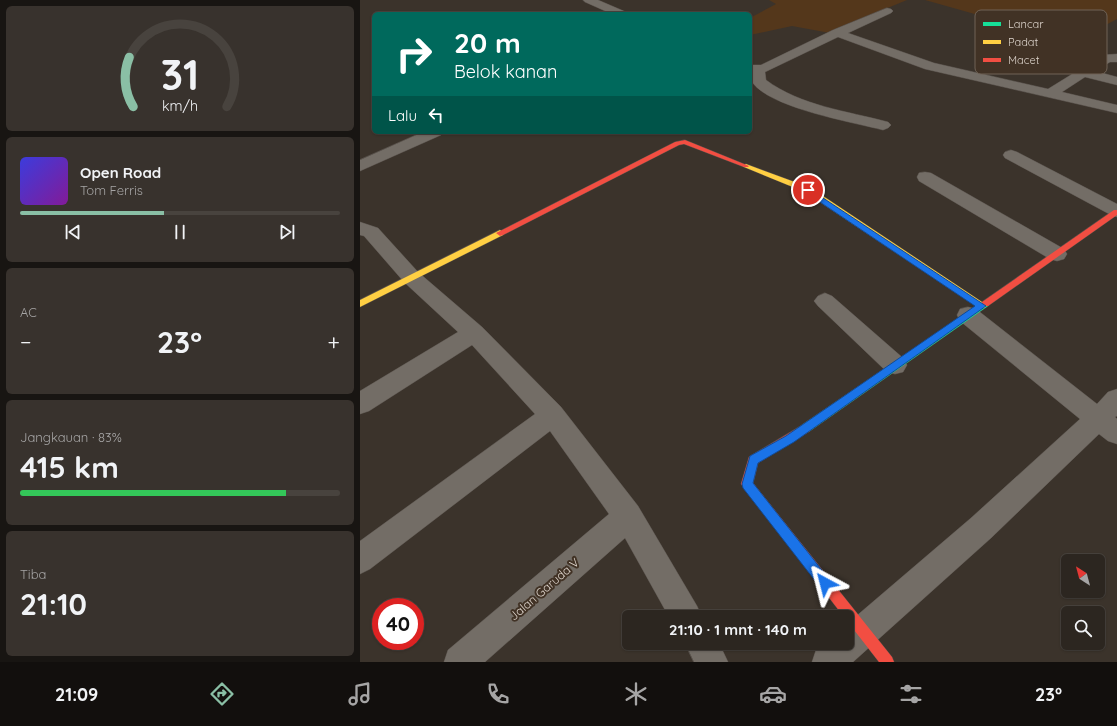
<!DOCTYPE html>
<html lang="id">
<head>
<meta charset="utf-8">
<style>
	body { margin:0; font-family:Quicksand,sans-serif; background:#38322d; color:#f1f3f6; height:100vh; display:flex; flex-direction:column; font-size:15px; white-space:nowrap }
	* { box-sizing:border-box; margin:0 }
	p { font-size:13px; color:#a6a5a5 }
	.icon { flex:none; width:22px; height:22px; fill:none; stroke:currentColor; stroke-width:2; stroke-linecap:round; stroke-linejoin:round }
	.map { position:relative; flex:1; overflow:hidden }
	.panel { display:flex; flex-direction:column; gap:6px; padding:6px; background:#181512; width:360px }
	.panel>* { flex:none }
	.banner { position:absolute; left:12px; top:12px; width:380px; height:122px; border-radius:6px; box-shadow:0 1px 3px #0004,0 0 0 1px #48433e; background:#00695c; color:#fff; overflow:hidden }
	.needle { width:26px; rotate:324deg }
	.fabs { position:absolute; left:701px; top:554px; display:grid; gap:8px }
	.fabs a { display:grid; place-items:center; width:44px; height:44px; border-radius:6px; background:#2c2620; box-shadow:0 1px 3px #0004,0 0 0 1px #48433e; font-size:20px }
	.speed { position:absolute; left:12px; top:598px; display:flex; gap:8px; font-size:20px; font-weight:700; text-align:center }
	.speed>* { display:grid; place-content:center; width:52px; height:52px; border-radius:50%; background:#2c2620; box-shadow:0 1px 3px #0004,0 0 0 1px #48433e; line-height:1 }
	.speed .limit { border:6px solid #d22; background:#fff; color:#111 }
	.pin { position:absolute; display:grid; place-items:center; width:34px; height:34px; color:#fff; margin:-17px; border:2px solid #fff; border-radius:50%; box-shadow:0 1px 4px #0007 }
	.me { position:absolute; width:44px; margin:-22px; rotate:322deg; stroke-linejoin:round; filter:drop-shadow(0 0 3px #0008) }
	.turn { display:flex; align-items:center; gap:14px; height:84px; padding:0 16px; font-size:18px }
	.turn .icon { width:52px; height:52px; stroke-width:2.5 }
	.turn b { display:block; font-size:28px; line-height:34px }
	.then { display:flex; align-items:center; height:38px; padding:0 16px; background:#0003; gap:8px; font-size:15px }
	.big { font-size:30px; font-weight:700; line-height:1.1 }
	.panel .widget { flex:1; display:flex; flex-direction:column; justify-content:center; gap:6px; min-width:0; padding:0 14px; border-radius:6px; background:#38322d }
	.panel .dial { align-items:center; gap:0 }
	.dial svg { height:104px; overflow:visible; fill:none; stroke:#48433e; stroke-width:7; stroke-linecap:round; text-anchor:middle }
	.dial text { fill:#f1f3f6; stroke:none }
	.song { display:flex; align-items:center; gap:12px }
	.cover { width:48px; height:48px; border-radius:6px; background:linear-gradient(135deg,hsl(240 70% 55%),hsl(290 70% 35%)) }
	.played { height:4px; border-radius:2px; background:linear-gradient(90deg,#8abfa5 45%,#48433e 45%) }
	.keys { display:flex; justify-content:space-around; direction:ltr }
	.heat { display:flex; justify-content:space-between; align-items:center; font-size:22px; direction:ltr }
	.charge { height:6px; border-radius:3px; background:linear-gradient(90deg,#34c759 83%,#48433e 0) }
	.trip { position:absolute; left:262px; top:610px; width:232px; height:40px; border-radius:6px; background:#2c2620; box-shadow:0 1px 3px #0004,0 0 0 1px #48433e; font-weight:700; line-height:40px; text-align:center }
	.dock { display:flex; height:64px; justify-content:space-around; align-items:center; background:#120f0d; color:#a6a5a5 }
	.dock .icon { width:28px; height:28px }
	.dock .on { color:#8abfa5 }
	.dock b { font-size:18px; color:#f1f3f6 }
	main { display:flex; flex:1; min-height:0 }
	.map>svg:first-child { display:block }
</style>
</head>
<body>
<main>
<section class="panel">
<div class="widget dial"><svg viewBox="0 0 100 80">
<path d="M14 69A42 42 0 1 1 86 69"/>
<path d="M14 69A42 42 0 0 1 11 31" stroke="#8abfa5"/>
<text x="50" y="56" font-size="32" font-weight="700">31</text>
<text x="50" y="72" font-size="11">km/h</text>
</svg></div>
<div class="widget">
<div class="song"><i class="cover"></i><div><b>Open Road</b><p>Tom Ferris</p></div></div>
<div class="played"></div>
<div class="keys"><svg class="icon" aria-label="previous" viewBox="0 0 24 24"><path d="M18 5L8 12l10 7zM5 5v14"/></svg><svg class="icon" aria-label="pause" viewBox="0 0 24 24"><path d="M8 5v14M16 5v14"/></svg><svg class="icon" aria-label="next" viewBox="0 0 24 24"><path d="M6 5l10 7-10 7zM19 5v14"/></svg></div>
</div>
<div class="widget"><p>AC</p>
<div class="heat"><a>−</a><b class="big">23°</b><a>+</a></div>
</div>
<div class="widget"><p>Jangkauan · 83%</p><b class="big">415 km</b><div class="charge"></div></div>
<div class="widget"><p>Tiba</p><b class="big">21:10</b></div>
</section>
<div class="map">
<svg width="757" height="662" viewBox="0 0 757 662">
	<rect width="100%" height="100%" fill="#3b332b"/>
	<path fill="#54371b" d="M409,0h138l-56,23 -21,10 -38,-7 -42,9v-17l26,-14z
		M565,0h192v19l-43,23z"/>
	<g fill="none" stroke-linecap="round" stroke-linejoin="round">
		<defs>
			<path id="street" d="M223,0h15l28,12 2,2h-16l-27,-12z
				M527,8l4,1 2,2 -2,2 -43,20 86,30 114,26 34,-21 -98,-35 -2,-3 2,-3h8l99,35 11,-7 15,-1v8h-7l-15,9 22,6v8l-32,-8 -23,15 55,13v8l-192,-44 -87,-32 -73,35 1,8c35,26 81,31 122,42l3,3 -3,3 -5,2c-31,-8 -113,-22 -131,-48l-2,-17h11l72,-35z
				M63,132h21l-3,3 -81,36v-11z
				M651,150l6,2 100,52v13l-6,-2 -106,-57 -2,-3 2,-3z
				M565,172l6,1 133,76 3,5 -3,5 -7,2 -7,-2 -131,-78 -2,-4 2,-4z
				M0,222l18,6 40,44 64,55 79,80 77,99 59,100 5,11h-33l-44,-79 -140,124h-41l4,-12 161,-136 -59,-83 -180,138 -10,5v-33l175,-127 -63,-69 -103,66 -9,3v-23l98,-59 -54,-50 -40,-46 -4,-1z
				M465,293l7,3 71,62 4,7 -4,7 -8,2 -8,-2 -69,-66 -4,-5 4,-5z
				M608,307l8,2 121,95 11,-12 9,-3v27l-2,1 2,2v25l-9,-3 -9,-7 -108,104 -138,124h-41l4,-12 9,-7h22v-19l124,-106 109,-99 -120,-98 -3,-6 3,-6z
				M325,643h34l9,19h-34z"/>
			<path id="fast" d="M625,301l4,3 -1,2 -178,125 -4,2 -4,-2 -1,-3 1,-3z"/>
			<path id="slow" d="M386,164l65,24 174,116 1,2 -1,2h-6l-174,-116 -61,-25 -1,-1z
				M140,230l4,3 -1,2 -143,72v-7z"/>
			<path id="jam" d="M325,140l64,26 -1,1h-4l-60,-23 -5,1 -176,90 -3,1 -4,-3 179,-91z
				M754,210h3v5l-129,91h-6l-1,-2 1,-2z
				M446,423l4,2 1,3 -1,3 -52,32 -5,20 139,174 2,5h-15l-32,-41v-4h-3l-103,-133 8,-27z"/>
		</defs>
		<use href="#street" stroke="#564f49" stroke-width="1"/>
		<use href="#fast" stroke="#564f49" stroke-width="1"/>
		<use href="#slow" stroke="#564f49" stroke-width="1"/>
		<use href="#jam" stroke="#564f49" stroke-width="1"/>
		<use href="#street" fill="#736d66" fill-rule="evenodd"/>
		<use href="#fast" fill="#16e098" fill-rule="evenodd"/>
		<use href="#slow" fill="#ffcf43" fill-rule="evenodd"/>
		<use href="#jam" fill="#f24e42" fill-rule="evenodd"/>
	</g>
	<path fill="#1a73e8" stroke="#114b97" d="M448,188l178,118 -192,136 -36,21 -5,20 76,96 2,4 -2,4 -4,2 -5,-2 -77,-99 -1,-4 8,-28 36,-20 189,-130 -170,-114 -1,-2z"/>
	<g text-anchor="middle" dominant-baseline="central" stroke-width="4" stroke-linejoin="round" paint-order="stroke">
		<g font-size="12" fill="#ddd4cc" stroke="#413225">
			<text transform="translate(184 589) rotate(-41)">Jalan Garuda V</text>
		</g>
	</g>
	<rect x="615" y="10" width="132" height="64" rx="6" fill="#413225" stroke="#706357" stroke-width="1"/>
	<rect x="623" y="22" width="18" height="4" fill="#16e098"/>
	<rect x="623" y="40" width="18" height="4" fill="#ffcf43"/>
	<rect x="623" y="58" width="18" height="4" fill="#f24e42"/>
	<g font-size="11" fill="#ddd4cc">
		<text x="648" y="28">Lancar</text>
		<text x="648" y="46">Padat</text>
		<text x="648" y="64">Macet</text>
	</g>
</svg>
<div class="fabs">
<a><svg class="needle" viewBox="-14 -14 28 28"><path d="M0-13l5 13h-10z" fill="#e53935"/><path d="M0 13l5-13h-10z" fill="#a6a5a5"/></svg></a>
<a><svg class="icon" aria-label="search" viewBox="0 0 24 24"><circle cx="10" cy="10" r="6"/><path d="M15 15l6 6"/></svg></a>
</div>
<div class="speed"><div class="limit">40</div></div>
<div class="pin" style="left:448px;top:190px;background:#d93025"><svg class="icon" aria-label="arrive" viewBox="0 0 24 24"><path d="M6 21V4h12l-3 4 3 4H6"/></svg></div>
<svg class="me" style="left:465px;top:583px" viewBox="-20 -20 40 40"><path d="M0-17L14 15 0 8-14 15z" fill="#1a73e8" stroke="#fff" stroke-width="4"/></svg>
<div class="trip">21:10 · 1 mnt · 140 m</div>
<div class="banner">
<div class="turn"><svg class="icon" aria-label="right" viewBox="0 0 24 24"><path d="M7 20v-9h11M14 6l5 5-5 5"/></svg><div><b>20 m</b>Belok kanan</div></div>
<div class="then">Lalu<svg class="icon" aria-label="left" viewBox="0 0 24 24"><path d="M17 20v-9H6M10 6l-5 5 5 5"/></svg></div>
</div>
</div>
</main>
<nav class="dock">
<b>21:09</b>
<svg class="icon on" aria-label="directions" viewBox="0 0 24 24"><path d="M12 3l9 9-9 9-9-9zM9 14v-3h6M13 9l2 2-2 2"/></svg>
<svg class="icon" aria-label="music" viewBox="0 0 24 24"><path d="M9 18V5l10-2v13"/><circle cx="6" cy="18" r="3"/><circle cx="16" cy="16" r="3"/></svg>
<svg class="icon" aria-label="phone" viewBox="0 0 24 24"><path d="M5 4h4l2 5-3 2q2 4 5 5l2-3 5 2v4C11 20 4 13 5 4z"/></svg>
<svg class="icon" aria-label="climate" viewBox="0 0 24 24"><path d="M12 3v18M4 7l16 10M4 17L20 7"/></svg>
<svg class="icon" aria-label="car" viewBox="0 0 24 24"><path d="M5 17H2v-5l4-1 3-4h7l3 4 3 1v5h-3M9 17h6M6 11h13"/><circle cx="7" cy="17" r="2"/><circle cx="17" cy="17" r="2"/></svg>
<svg class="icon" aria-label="filters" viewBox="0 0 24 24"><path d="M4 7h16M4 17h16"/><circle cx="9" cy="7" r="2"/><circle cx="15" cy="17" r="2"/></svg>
<b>23°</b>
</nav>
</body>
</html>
